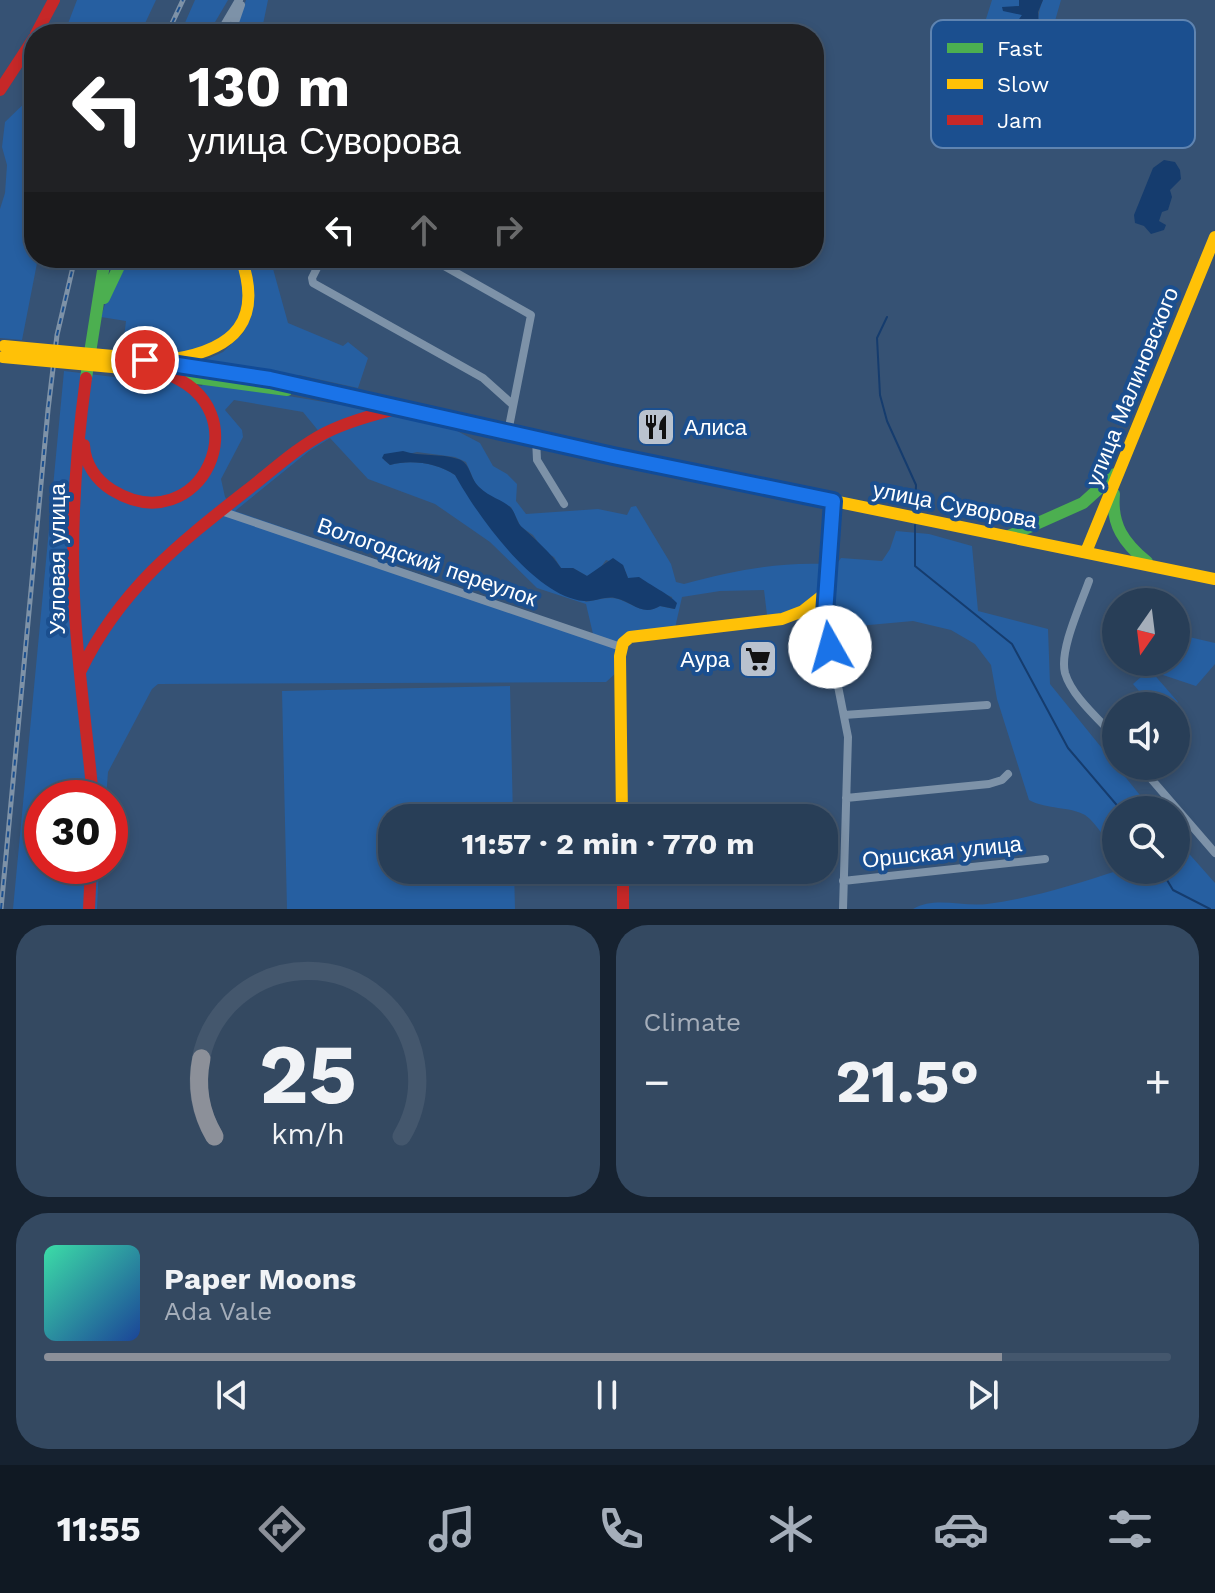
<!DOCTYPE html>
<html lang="en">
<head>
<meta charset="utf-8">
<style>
	body { margin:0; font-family:"Work Sans",sans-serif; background:#344961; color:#f1f3f6; height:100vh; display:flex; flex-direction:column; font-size:30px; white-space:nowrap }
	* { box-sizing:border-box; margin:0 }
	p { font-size:26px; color:#a5aeba }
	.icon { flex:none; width:44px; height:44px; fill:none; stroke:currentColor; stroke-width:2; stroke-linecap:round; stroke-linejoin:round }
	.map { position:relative; height:909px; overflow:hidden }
	.details { display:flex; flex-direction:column; gap:16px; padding:16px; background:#162230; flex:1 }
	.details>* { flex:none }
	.guide { position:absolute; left:24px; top:24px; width:800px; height:244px; border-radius:32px; box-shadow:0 4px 12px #0003,0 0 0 2px #44576d; background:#202124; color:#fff; overflow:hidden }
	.needle { width:52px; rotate:194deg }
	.controls { position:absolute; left:1102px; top:588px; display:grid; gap:16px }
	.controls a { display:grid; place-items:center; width:88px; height:88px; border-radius:50%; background:#283e57; box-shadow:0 4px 12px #0003,0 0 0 2px #44576d; font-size:40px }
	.speed { position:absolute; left:24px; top:780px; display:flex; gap:16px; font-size:40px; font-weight:700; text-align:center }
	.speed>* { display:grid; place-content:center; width:104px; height:104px; border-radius:50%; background:#283e57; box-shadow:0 4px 12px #0003,0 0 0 2px #44576d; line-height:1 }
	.speed .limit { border:12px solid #d22; background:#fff; color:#111 }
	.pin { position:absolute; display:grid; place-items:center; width:68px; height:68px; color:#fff; margin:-34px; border:4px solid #fff; border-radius:50%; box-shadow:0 2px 8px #0007 }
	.me { position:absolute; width:88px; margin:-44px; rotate:353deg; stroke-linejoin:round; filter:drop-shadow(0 0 6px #0008) }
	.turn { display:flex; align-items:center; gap:28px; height:168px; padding:0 32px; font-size:36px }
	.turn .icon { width:104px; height:104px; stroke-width:2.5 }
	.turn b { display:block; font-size:56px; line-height:68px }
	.lanes { display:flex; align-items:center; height:76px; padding:0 32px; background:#0003; justify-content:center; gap:40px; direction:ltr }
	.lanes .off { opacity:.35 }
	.big { font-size:60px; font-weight:700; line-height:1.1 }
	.details .card { flex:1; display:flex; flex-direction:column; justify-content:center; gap:12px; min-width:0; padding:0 28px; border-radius:32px; background:#344961 }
	.details .dial { align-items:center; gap:0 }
	.dial svg { height:208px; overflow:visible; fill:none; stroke:#44576d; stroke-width:7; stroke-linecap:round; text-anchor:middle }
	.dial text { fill:#f1f3f6; stroke:none }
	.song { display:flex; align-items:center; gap:24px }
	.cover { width:96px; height:96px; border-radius:12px; background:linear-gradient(135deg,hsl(160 70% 55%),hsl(220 70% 35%)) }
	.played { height:8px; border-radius:4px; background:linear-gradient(90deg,#8c9099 85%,#44576d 85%) }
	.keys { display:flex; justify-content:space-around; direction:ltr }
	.heat { display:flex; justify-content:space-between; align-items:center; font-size:44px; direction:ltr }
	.details .tiles { flex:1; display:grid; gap:16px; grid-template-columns:1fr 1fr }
	.card:last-child { grid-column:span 2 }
	.trip { position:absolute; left:378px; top:804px; width:460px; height:80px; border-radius:32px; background:#283e57; box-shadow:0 4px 12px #0003,0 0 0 2px #44576d; font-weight:700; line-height:80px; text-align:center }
	.tab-bar { display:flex; height:128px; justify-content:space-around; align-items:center; background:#101923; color:#a5aeba }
	.tab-bar .icon { width:56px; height:56px }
	.tab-bar .current { color:#8c9099 }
	.tab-bar b { font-size:36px; color:#f1f3f6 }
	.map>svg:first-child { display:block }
</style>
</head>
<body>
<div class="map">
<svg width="1215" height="909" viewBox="0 0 1215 909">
	<rect width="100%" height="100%" fill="#365274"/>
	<path fill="#265fa1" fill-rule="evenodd" d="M77,0h79l-16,34h-76z
		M195,0h33l-20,34h-28z
		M246,0h22l-7,34h-27z
		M992,0h27v6l-12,2 15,7 -5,14v15l23,6c-2,-16 -4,-35 3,-50h18l-19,66 -6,4 -76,-18 1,-15 25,-18z
		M34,94v164h4l-16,82 -22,-2v-129l5,-16 2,-28 -5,-18 3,-25z
		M131,258h104c26,60 -14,101 -76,96 -12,0 -24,-5 -36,-8l3,-25 -25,-4 11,-35z
		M245,258h25l18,65 55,23 5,-4 20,16 -10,30 -59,-13 -6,3 -88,-14 -2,-3 20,-9 21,-20z
		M64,371l50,6 10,-3 37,3 18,6 23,3 2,-4 234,39 42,22 13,23 14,8 10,10 -1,17 10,13 72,-5 29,6 4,-8 5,-1 35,58 5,18 8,2c48,-13 92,-22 141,-20l-2,25c-18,14 -32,26 -56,26l-3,-25 -44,1 -38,6 -7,31 -46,5 -13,40 -10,9 -448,2 -6,5 -44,83 -2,26h-64v68h57l-2,43h-84zM234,400l69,12 18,22 -91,69 -5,-6 -4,-18 22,-42 -1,-7 -17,-20zM330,438l38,41 67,25 55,38 47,46 49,16 7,30 -358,-123 74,-60zM417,452l38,5 11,5 9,21 15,15 21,9 10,20 12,8 12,17 9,5 7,11h12l14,8 11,-5 8,-11 17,5 5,13c17,5 28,13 44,19l2,12 -14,-3c-17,10 -26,-2 -42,-7 -10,-3 -22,1 -32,3l-76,-51 -55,-76c-18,-12 -44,-16 -65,-10l-6,-5z
		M896,531l33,3 43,12 6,65 70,18 2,55 102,126h-36v46c-9,-13 -18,-32 -31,-41 -16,-9 -37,-5 -56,-15l-32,-101 -6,-34 -16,-21 -24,-14 -38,-9 -66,6 -13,-7 4,-58 3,-4 41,3 8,-12z
		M1176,634l39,9v21l-19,22 -45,-15 27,31 -4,4h-22l-19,-22 16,-14 -8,-3 -1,-5h36z
		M510,686l3,132h-121v52h122l1,39h-228l-5,-218z
		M1176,839l39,44v26h-302c22,-13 49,-2 74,-5 46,-6 89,-20 133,-34 12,-4 42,0 56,0z"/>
	<path fill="#153c6e" d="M1019,0h24l-5,12 2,38 -2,5 -10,1 -12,-9 1,-18 -3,-3 8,-11 -19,-4 -1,-4 17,-1z
		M1164,160l11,2 5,8 1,9 -11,11 2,7 -4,13 -6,2 -3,9 7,4 -2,5 -13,4 -7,-8 -9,-3 -1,-8 19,-47z
		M403,451c17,6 38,2 55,8 13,4 11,18 21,28 12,11 22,12 31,20 6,5 6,16 13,21 14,13 27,24 38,40h12l14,8 26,-18 10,7 5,13 11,-1c10,7 31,18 38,26l-2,6 -15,-3c-18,11 -27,-4 -45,-8 -10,-2 -20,4 -31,3 -49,-4 -107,-86 -129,-126 -18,-12 -44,-16 -65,-10l-8,-7 2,-4z"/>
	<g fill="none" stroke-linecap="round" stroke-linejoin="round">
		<path stroke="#153c6e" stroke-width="2" d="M887,317l-10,21 3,57 7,26 29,64 -1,29
			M915,525v41l97,78 56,104 53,62
			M1161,870l12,20 37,19"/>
		<path stroke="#7d92a8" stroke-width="8" d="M219,34l20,-34
			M231,34l10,-29
			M322,258l-10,20 1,5 170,95 29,26
			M430,258l101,57 -23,117
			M536,438l1,22 27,44
			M221,511l400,136
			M1089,581c-8,23 -30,69 -24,92 7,24 35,47 51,65
			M827,593l-2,27 23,117 -5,172
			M844,715l143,-10
			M1140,766l75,87
			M846,798l143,-14 13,-4 6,-6
			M843,881l202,-22"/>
		<path stroke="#4caf50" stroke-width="12" d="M104,298l19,-40
			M123,368l164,22
			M86,378l19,-120
			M1114,494c-3,31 10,49 33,68
			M1009,536l74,-33 32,-29"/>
		<path stroke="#ffc107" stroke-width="12" d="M174,359c61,-10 89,-39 67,-101
			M648,463l567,116
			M1086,552l129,-315
			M622,818l-2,-162 3,-13 7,-6 152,-18 21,-8 24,-19 6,-91"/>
		<path stroke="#c62828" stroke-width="12" d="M36,34l18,-34
			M0,90l34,-52
			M124,357l146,22 378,84
			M86,378c-10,72 -15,146 -12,219 3,67 13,134 19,201
			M84,445c1,19 12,35 28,45 88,54 153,-82 52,-117
			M81,670c39,-80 96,-125 165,-179 26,-20 50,-43 79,-58 24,-12 50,-19 76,-25
			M623,870v39
			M89,909l2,-43"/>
		<defs>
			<path id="rail" d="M167,34l16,-34
				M1,909l47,-499 9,-75 18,-77"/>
		</defs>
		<use href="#rail" stroke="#7e92a7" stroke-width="5"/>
		<use href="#rail" stroke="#1b4f8f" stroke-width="2" stroke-dasharray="6" stroke-linecap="butt"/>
		<path stroke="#ffc107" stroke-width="12" d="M4,346l120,11
			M3,357l120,11"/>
	</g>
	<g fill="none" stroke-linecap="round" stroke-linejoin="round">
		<defs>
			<path id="route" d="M145,360l125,19 343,77 220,45 -8,113 5,33"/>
		</defs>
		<use href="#route" stroke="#114b97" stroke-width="20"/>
		<use href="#route" stroke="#1a73e8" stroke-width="14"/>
	</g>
	<defs>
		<symbol id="restaurant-square" viewBox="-11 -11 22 22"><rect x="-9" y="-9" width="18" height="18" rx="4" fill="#b9c2ce" stroke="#1b4f8f"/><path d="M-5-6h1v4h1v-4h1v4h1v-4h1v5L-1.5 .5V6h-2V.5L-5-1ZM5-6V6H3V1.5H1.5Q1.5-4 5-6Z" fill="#111"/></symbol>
		<symbol id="supermarket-square" viewBox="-11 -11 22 22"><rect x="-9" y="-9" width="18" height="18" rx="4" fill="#b9c2ce" stroke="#1b4f8f"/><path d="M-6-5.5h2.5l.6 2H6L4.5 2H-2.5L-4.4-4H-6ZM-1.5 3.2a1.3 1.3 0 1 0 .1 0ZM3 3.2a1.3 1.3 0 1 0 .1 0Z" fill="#111"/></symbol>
	</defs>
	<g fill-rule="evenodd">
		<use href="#restaurant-square" x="634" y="405" width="44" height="44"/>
		<use href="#supermarket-square" x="736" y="637" width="44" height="44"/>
	</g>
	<g text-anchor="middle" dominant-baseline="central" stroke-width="8" stroke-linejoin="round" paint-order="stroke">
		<g font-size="22" fill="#fff" stroke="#1b4f8f">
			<text transform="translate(1132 387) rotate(-68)">улица Малиновского</text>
			<text transform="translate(955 505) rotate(11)">улица Суворова</text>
			<text transform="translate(57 559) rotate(-90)">Узловая улица</text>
			<text transform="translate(427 562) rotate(19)">Вологодский переулок</text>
			<text transform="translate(942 852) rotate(-6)">Оршская улица</text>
		</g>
		<g font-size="22" fill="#fff" stroke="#1b4f8f" text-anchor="start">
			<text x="684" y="427">Алиса</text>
			<text x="730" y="659" text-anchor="end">Аура</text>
		</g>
	</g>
	<rect x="931" y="20" width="264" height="128" rx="12" fill="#1b4f8f" stroke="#5f84b1" stroke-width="2"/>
	<rect x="947" y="43" width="36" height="10" fill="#4caf50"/>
	<rect x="947" y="79" width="36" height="10" fill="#ffc107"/>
	<rect x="947" y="115" width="36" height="10" fill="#c62828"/>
	<g font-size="22" fill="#fff">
		<text x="997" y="56">Fast</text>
		<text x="997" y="92">Slow</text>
		<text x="997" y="128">Jam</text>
	</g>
</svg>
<div class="controls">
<a><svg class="needle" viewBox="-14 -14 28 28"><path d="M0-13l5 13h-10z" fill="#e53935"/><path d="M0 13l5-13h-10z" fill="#a5aeba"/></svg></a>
<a><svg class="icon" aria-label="sound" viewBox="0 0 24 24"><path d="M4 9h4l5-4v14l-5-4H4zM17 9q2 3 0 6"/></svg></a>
<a><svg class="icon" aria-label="search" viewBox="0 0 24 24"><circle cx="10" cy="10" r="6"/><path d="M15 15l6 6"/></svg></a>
</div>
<div class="speed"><div class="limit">30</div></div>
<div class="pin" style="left:145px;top:360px;background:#d93025"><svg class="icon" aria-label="arrive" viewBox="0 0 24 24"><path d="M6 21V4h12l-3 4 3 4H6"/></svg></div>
<svg class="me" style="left:830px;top:647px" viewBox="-20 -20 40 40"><circle r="19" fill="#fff"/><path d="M0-13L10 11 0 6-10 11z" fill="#1a73e8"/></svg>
<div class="trip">11:57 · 2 min · 770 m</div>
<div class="guide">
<div class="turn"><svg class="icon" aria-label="left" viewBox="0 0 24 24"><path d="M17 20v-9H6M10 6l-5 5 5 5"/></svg><div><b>130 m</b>улица Суворова</div></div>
<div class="lanes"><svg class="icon" aria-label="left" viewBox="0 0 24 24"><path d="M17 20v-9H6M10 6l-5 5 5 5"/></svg><svg class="icon off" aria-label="ahead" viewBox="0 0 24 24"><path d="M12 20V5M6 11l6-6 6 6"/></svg><svg class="icon off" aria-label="right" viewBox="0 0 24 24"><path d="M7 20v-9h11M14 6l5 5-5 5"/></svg></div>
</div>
</div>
<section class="details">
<div class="tiles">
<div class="card dial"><svg viewBox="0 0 100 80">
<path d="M14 69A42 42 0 1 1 86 69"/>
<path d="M14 69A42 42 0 0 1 9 39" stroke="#8c9099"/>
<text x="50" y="56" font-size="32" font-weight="700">25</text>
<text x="50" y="72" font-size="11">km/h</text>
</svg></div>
<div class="card"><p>Climate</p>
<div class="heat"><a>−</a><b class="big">21.5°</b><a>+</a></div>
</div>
<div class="card">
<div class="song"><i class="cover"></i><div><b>Paper Moons</b><p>Ada Vale</p></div></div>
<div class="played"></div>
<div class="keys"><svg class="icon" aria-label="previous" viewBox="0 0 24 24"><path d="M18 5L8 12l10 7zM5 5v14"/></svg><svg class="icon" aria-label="pause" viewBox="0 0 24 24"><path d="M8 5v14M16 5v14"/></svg><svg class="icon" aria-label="next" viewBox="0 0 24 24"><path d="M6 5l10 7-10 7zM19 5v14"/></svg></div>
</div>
</div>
</section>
<nav class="tab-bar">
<b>11:55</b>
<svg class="icon current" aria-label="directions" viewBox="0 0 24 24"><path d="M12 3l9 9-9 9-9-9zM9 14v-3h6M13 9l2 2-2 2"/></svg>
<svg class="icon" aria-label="music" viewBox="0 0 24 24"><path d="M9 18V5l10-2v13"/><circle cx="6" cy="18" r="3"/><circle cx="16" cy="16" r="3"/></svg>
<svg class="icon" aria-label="phone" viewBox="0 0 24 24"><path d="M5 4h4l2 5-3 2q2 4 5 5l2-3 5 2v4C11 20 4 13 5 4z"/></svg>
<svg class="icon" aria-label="climate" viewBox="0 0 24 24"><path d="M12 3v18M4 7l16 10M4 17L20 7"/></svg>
<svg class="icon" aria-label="car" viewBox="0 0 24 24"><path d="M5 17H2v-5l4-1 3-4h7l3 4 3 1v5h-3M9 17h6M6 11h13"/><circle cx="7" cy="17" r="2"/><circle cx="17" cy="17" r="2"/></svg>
<svg class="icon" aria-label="filters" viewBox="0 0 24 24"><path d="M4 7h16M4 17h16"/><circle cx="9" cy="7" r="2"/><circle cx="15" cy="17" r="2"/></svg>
</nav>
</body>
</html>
